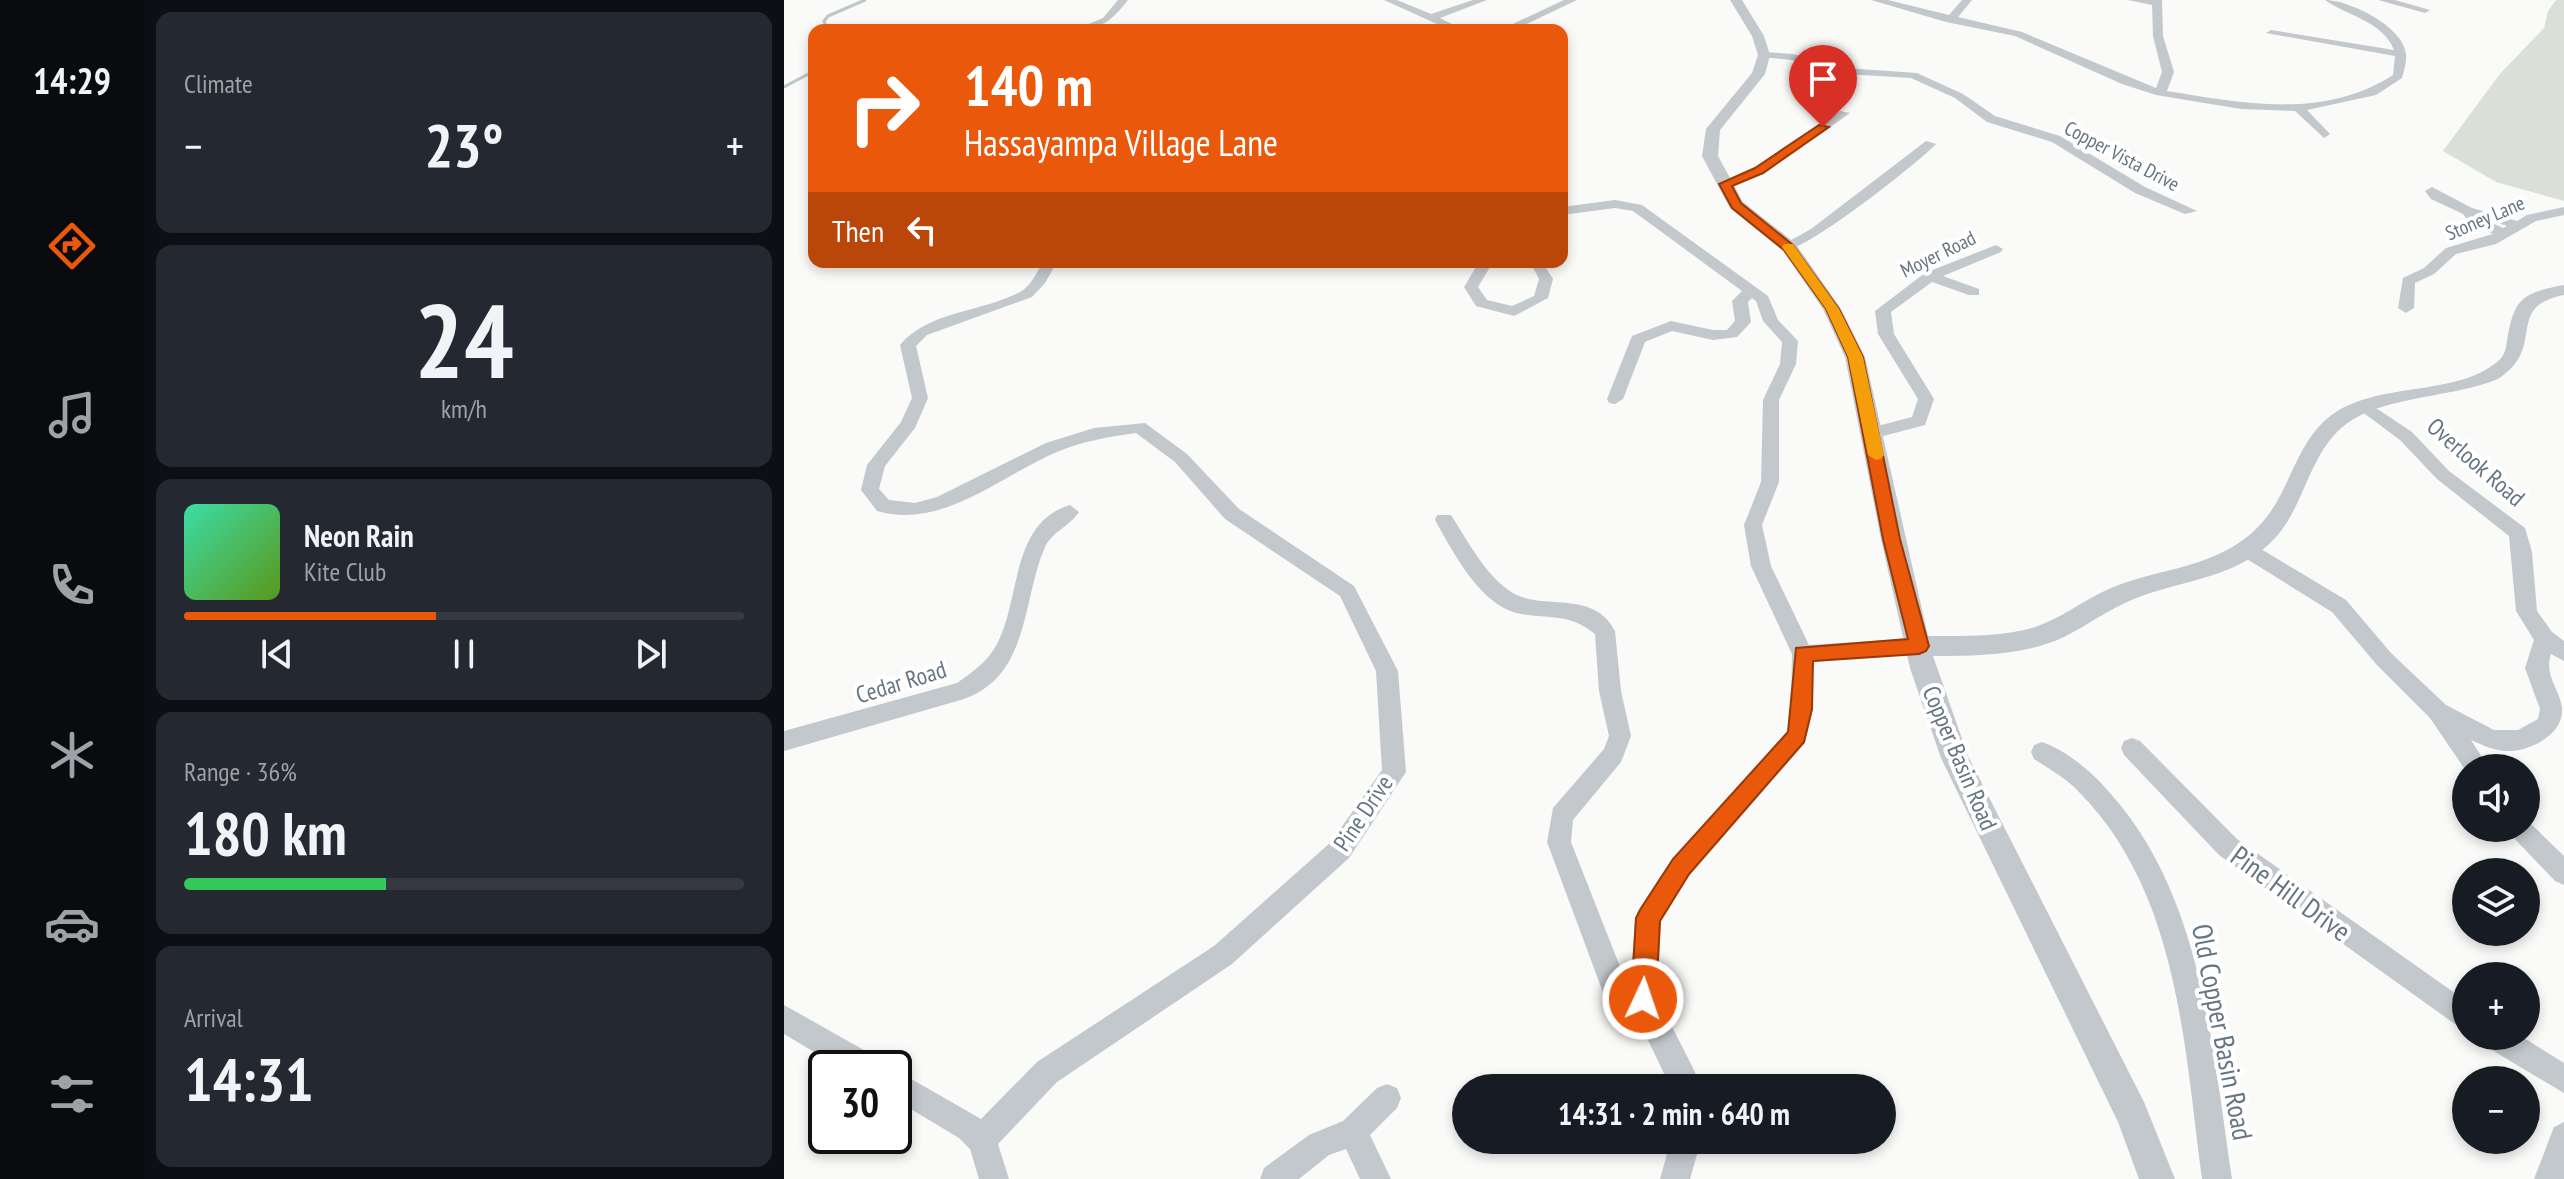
<!DOCTYPE html>
<html lang="en">
<head>
<meta charset="utf-8">
<style>
	body { margin:0; font-family:"PT Sans Narrow",sans-serif; background:#242831; color:#f1f3f6; height:100vh; display:flex; flex-direction:column; font-size:30px; white-space:nowrap }
	* { box-sizing:border-box; margin:0 }
	p { font-size:26px; color:#9ea1a6 }
	.icon { flex:none; width:44px; height:44px; fill:none; stroke:currentColor; stroke-width:2; stroke-linecap:round; stroke-linejoin:round }
	.map { position:relative; flex:1; overflow:hidden }
	.drawer { display:flex; flex-direction:column; gap:12px; padding:12px; background:#0d0f14; width:640px }
	.drawer>* { flex:none }
	.banner { position:absolute; left:24px; top:24px; width:760px; height:244px; border-radius:16px; box-shadow:0 4px 12px #0003; background:#ea580c; color:#fff; overflow:hidden }
	.fabs { position:absolute; left:1668px; top:754px; display:grid; gap:16px }
	.fabs a { display:grid; place-items:center; width:88px; height:88px; border-radius:50%; background:#171b24; box-shadow:0 4px 12px #0003; font-size:40px }
	.speed { position:absolute; left:24px; top:1050px; display:flex; gap:16px; font-size:40px; font-weight:700; text-align:center }
	.speed>* { display:grid; place-content:center; width:104px; height:104px; border-radius:50%; background:#171b24; box-shadow:0 4px 12px #0003; line-height:1 }
	.speed .limit { border:4px solid #111; border-radius:12px; background:#fff; color:#111 }
	.pin { position:absolute; display:grid; place-items:center; width:68px; height:68px; color:#fff; margin:-82px -34px; border-radius:50% 50% 50% 0; rotate:-45deg; box-shadow:0 0 8px #0007 }
	.pin .icon { rotate:45deg }
	.me { position:absolute; width:88px; margin:-44px; rotate:3deg; stroke-linejoin:round; filter:drop-shadow(0 0 6px #0008) }
	.turn { display:flex; align-items:center; gap:28px; height:168px; padding:0 24px; font-size:36px }
	.turn .icon { width:104px; height:104px; stroke-width:2.5 }
	.turn b { display:block; font-size:56px; line-height:68px }
	.then { display:flex; align-items:center; height:76px; padding:0 24px; background:#0003; gap:16px; font-size:30px }
	.big { font-size:60px; font-weight:600; line-height:1.1 }
	.drawer .widget { flex:1; display:flex; flex-direction:column; justify-content:center; gap:12px; min-width:0; padding:0 28px; border-radius:16px; background:#242831 }
	.drawer .dial { align-items:center; gap:0 }
	.dial b { font-size:104px; line-height:1 }
	.song { display:flex; align-items:center; gap:24px }
	.cover { width:96px; height:96px; border-radius:12px; background:linear-gradient(135deg,hsl(160 70% 55%),hsl(90 70% 35%)) }
	.played { height:8px; border-radius:4px; background:linear-gradient(90deg,#ea580c 45%,#363941 45%) }
	.keys { display:flex; justify-content:space-around; direction:ltr }
	.heat { display:flex; justify-content:space-between; align-items:center; font-size:44px; direction:ltr }
	.charge { height:12px; border-radius:6px; background:linear-gradient(90deg,#34c759 36%,#363941 0) }
	.trip { position:absolute; left:668px; top:1074px; width:444px; height:80px; border-radius:40px; background:#171b24; box-shadow:0 4px 12px #0003; font-weight:600; line-height:80px; text-align:center }
	main { display:flex; flex:1; min-height:0 }
	.menu { display:flex; flex-direction:column; width:144px; justify-content:space-around; align-items:center; background:#090b0e; color:#9ea1a6 }
	.menu .icon { width:56px; height:56px }
	.menu .current { color:#ea580c }
	.menu b { font-size:36px; color:#f1f3f6 }
	.map>svg:first-child { display:block }
</style>
</head>
<body>
<main>
<nav class="menu">
<b>14:29</b>
<svg class="icon current" aria-label="directions" viewBox="0 0 24 24"><path d="M12 3l9 9-9 9-9-9zM9 14v-3h6M13 9l2 2-2 2"/></svg>
<svg class="icon" aria-label="music" viewBox="0 0 24 24"><path d="M9 18V5l10-2v13"/><circle cx="6" cy="18" r="3"/><circle cx="16" cy="16" r="3"/></svg>
<svg class="icon" aria-label="phone" viewBox="0 0 24 24"><path d="M5 4h4l2 5-3 2q2 4 5 5l2-3 5 2v4C11 20 4 13 5 4z"/></svg>
<svg class="icon" aria-label="climate" viewBox="0 0 24 24"><path d="M12 3v18M4 7l16 10M4 17L20 7"/></svg>
<svg class="icon" aria-label="car" viewBox="0 0 24 24"><path d="M5 17H2v-5l4-1 3-4h7l3 4 3 1v5h-3M9 17h6M6 11h13"/><circle cx="7" cy="17" r="2"/><circle cx="17" cy="17" r="2"/></svg>
<svg class="icon" aria-label="filters" viewBox="0 0 24 24"><path d="M4 7h16M4 17h16"/><circle cx="9" cy="7" r="2"/><circle cx="15" cy="17" r="2"/></svg>
</nav>
<section class="drawer">
<div class="widget"><p>Climate</p>
<div class="heat"><a>−</a><b class="big">23°</b><a>+</a></div>
</div>
<div class="widget dial"><b>24</b><p>km/h</p></div>
<div class="widget">
<div class="song"><i class="cover"></i><div><b>Neon Rain</b><p>Kite Club</p></div></div>
<div class="played"></div>
<div class="keys"><svg class="icon" aria-label="previous" viewBox="0 0 24 24"><path d="M18 5L8 12l10 7zM5 5v14"/></svg><svg class="icon" aria-label="pause" viewBox="0 0 24 24"><path d="M8 5v14M16 5v14"/></svg><svg class="icon" aria-label="next" viewBox="0 0 24 24"><path d="M6 5l10 7-10 7zM19 5v14"/></svg></div>
</div>
<div class="widget"><p>Range · 36%</p><b class="big">180 km</b><div class="charge"></div></div>
<div class="widget"><p>Arrival</p><b class="big">14:31</b></div>
</section>
<div class="map">
<svg width="1780" height="1179" viewBox="0 0 1780 1179">
	<rect width="100%" height="100%" fill="#fafaf8"/>
	<path fill="#dadfd7" d="M1772,0h8v201l-68,-19 -53,-31 56,-76 45,-47 4,-17z"/>
	<g fill="none" stroke-linecap="round" stroke-linejoin="round">
		<path stroke="#bbc7cb" stroke-width="3" d="M43,30l-3,-9 4,-5 37,-16
			M0,87l30,-16"/>
		<path fill="#c3c8cc" fill-rule="evenodd" d="M334,0h10c-16,21 -28,30 -54,30l29,-12z
			M600,0h13l34,14 42,-14h14l-47,18 24,12h-14z
			M780,0h13l-63,30h-14z
			M1087,0h17l61,15 13,-15h10l-14,17 64,15 134,56 6,-16 -9,-36 -1,-31 -24,-5h34l1,36 11,36 -7,19c76,12 156,29 226,-16l2,-19 -129,-23 5,-3 123,20c-11,-29 -47,-34 -69,-50 24,0 78,26 81,54 1,7 -2,17 -4,24l-26,17 -69,15 23,24 -6,4 -29,-27 -54,-2 -85,-14 -34,-11 -107,-48 -69,-14z
			M1594,0h17l35,10 -5,3z
			M980,52l29,2 52,14 72,5 46,21 32,22 65,20 85,51 52,24 -12,3 -50,-21 -83,-51 -65,-20 -32,-24 -44,-20 -66,-4 -52,-14 -33,-3 -1,-2z
			M1056,111l10,2 -86,61 -39,14 -6,-4 35,-16z
			M1142,141l10,3c-18,19 -132,109 -152,106v-6l27,-15z
			M1648,187l40,21 45,13 10,-6 37,-8v8l-28,6 -40,23 -40,10 -22,20 -19,9 -1,25 -8,5 -8,-5 5,-30 21,-10 22,-20 47,-14 -24,-12 -6,-8 -32,-15 -6,-8zM1698,218l25,8 -4,2z
			M831,200l27,5 126,91 10,24 20,21 -2,23 -17,36v82l-17,43 9,41 38,79 110,-7 7,2 3,6 -3,6 -7,2 -106,8v47l-8,34 -115,132 -29,46 -4,76 38,75 4,16h-28l-37,-77 -27,-8 -60,-161 6,-34 51,-59 5,-13 -10,-45 -4,-57c-32,-27 -64,-10 -93,-27 -29,-17 -51,-58 -67,-87l2,-5h14c17,26 35,62 62,78 30,18 81,-4 102,38l6,60 10,45 -10,26 -48,58 -2,22 55,140 5,1 4,-65 4,-9 33,-50 115,-127 4,-23 1,-55 -41,-88 -7,-41 17,-43 2,-82 17,-36 2,-22 -19,-21 -7,-20 -4,-3 -4,4 3,20 -14,15 -24,3 -41,-9 -27,11 -22,57 -8,5 -6,-1 -2,-4 25,-63 39,-15 42,9h14l8,-9 -3,-20 10,-10 -109,-80 -18,-3 -53,7v-8z
			M1212,245l7,4 -2,3 -58,24 36,13v6h-10l-37,-13 -41,30 3,22 40,65 -9,26 -53,14 -6,-2 -3,-4 3,-4 46,-12 6,-18 -40,-65 -3,-23 50,-38z
			M259,262h14l-12,21 -13,14 -105,38 -11,11 12,52 -13,30 -30,38 -6,23 10,11 26,3 22,-6 109,-54 48,-15 51,-5 42,31 52,55 115,77 44,85 8,101 -57,86 -117,106 -175,118 -59,62 11,35h-30l-9,-30 -11,-11 -65,-39v-30l87,50 56,-57 177,-116 117,-104 51,-72 -6,-99 -36,-75 -115,-77 -50,-57 -39,-29c-27,4 -54,8 -79,19 -57,24 -115,78 -180,59l-16,-21 6,-25 34,-43 11,-24 -12,-53c28,-34 83,-33 120,-53 11,-6 17,-20 23,-30z
			M695,262h14l-15,25 9,13 25,6 22,-10 5,-17 -9,-17h12l11,17 -5,19 -34,18 -38,-10 -12,-19z
			M1583,402l45,30 37,39 76,57 7,24 5,59 15,21 12,9v20l-13,-7c-7,22 8,33 11,54 2,27 -32,43 -54,43 -13,0 -26,-6 -37,-11l18,28h-23v3l-36,-53 -53,-53 -45,-53 -90,-56 -3,-5 10,-7 7,2 90,54 45,53 55,52 48,25h24l20,-11 2,-10 -15,-41 9,-28 -18,-29 -7,-75 -72,-57 -37,-39 -39,-29 -2,-4 2,-4z
			M286,505l9,7c-9,14 -26,19 -34,35 -23,52 -15,129 -81,152l-180,52v-20l173,-48c16,-11 31,-22 40,-39 24,-45 13,-121 73,-139z
			M1348,738l8,3 97,98 229,162v31l-247,-177 -95,-100 -3,-7 3,-7z
			M1258,742c27,10 50,30 68,51 93,104 102,255 122,386h-30c-18,-133 -23,-287 -124,-388 -12,-13 -29,-22 -44,-32l-3,-7 3,-7z
			M1742,819l38,37v29l-9,-4 -43,-45 -3,-8h17z
			M0,1005l94,53 4,10h-41l-57,-34z
			M1697,1036h40l43,27v30l-79,-47z
			M603,1084l10,4 4,10 -4,10 -27,27 21,44h-31l-14,-30 -17,6 -30,24h-39l4,-11 45,-33 34,-14 34,-33z
			M1780,1122v57h-30l20,-52z
			M887,1140h30l-11,39h-30z"/>
		<path fill="#c3c8cc" fill-rule="evenodd" d="M946,0h12l22,36 6,19 -5,19 -45,56 -2,26 25,46 52,41 46,66 24,48 63,279c32,0 65,1 96,-6 32,-7 57,-29 87,-42 51,-21 108,-20 148,-62 33,-34 36,-88 77,-114 47,-30 120,-16 161,-50 7,-5 9,-13 10,-21 7,-43 15,-48 57,-56v10c-61,12 -16,52 -66,84 -45,18 -107,17 -146,41 -42,26 -45,82 -76,117 -38,42 -93,42 -142,62 -25,10 -46,26 -70,38 -41,19 -87,19 -131,19l35,100 176,346 31,77h-36l-21,-57 -177,-364 -31,-90 -29,-129 -36,-182 -22,-48 -40,-58 -53,-43 -28,-52 4,-27 46,-56 6,-18 -6,-19z"/>
	</g>
	<path fill="#ea580c" stroke="#983908" stroke-width="2" d="M1035,125l10,2 -66,46 -31,13 9,17 52,42 46,64 24,48 37,182 29,107 -3,5 -7,3 -106,7 -1,48 -8,33 -115,132 -29,47 -4,78 -4,9 -9,3 -8,-3 -4,-9 5,-81 4,-8 33,-51 115,-127 8,-84 112,-9 -25,-100 -35,-182 -22,-48 -42,-59 -52,-42 -13,-24 36,-16z"/>
	<path fill="#f59e0b" d="M1000,244h9l46,65 24,48 21,98 -3,4 -5,1 -8,-5 -20,-98 -22,-48 -44,-62z"/>
	<g text-anchor="middle" dominant-baseline="central" stroke-width="8" stroke-linejoin="round" paint-order="stroke">
		<g font-size="20" fill="#657683" stroke="#fff">
			<text transform="translate(1338 156) rotate(28)">Copper Vista Drive</text>
			<text transform="translate(1701 218) rotate(-23)">Stoney Lane</text>
			<text transform="translate(1154 254) rotate(-26)">Moyer Road</text>
		</g>
		<g font-size="24" fill="#657683" stroke="#fff">
			<text transform="translate(1692 462) rotate(41)">Overlook Road</text>
			<text transform="translate(117 682) rotate(-17)">Cedar Road</text>
			<text transform="translate(1176 758) rotate(67)">Copper Basin Road</text>
			<text transform="translate(579 813) rotate(-56)">Pine Drive</text>
		</g>
		<g font-size="28" fill="#657683" stroke="#fff">
			<text transform="translate(1507 893) rotate(36)">Pine Hill Drive</text>
			<text transform="translate(1439 1032) rotate(79)">Old Copper Basin Road</text>
		</g>
	</g>
</svg>
<div class="fabs">
<a><svg class="icon" aria-label="sound" viewBox="0 0 24 24"><path d="M4 9h4l5-4v14l-5-4H4zM17 9q2 3 0 6"/></svg></a>
<a><svg class="icon" aria-label="layers" viewBox="0 0 24 24"><path d="M12 4l9 5-9 5-9-5zM3 14l9 5 9-5"/></svg></a>
<a>+</a>
<a>−</a>
</div>
<div class="speed"><div class="limit">30</div></div>
<div class="pin" style="left:1039px;top:127px;background:#d93025"><svg class="icon" aria-label="arrive" viewBox="0 0 24 24"><path d="M6 21V4h12l-3 4 3 4H6"/></svg></div>
<svg class="me" style="left:859px;top:999px" viewBox="-20 -20 40 40"><circle r="17" fill="#ea580c" stroke="#fff" stroke-width="3"/><path d="M0-11L8 9 0 5-8 9z" fill="#fff"/></svg>
<div class="trip">14:31 · 2 min · 640 m</div>
<div class="banner">
<div class="turn"><svg class="icon" aria-label="right" viewBox="0 0 24 24"><path d="M7 20v-9h11M14 6l5 5-5 5"/></svg><div><b>140 m</b>Hassayampa Village Lane</div></div>
<div class="then">Then<svg class="icon" aria-label="left" viewBox="0 0 24 24"><path d="M17 20v-9H6M10 6l-5 5 5 5"/></svg></div>
</div>
</div>
</main>
</body>
</html>
